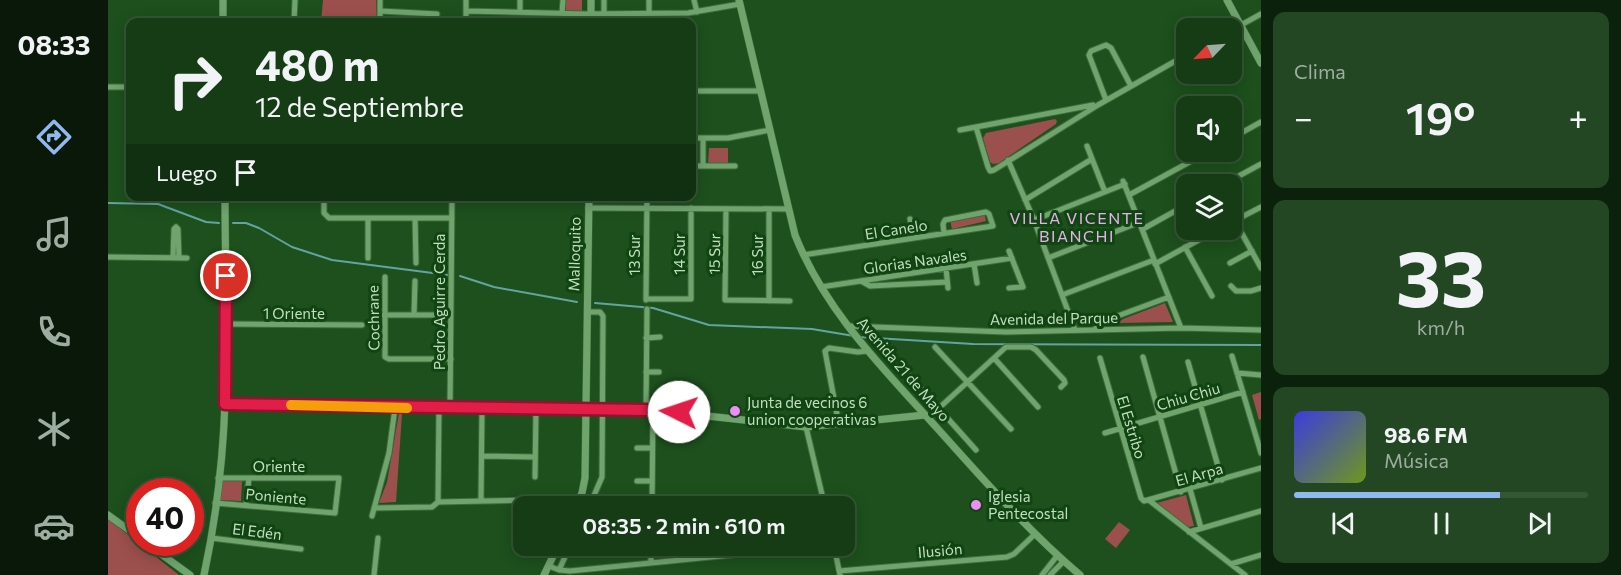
<!DOCTYPE html>
<html lang="es">
<head>
<meta charset="utf-8">
<style>
	body { margin:0; font-family:Commissioner,sans-serif; background:#234723; color:#f1f3f6; height:100vh; display:flex; flex-direction:column; font-size:22px; white-space:nowrap }
	* { box-sizing:border-box; margin:0 }
	p { font-size:20px; color:#9eada1 }
	.icon { flex:none; width:33px; height:33px; fill:none; stroke:currentColor; stroke-width:2; stroke-linecap:round; stroke-linejoin:round }
	.map { position:relative; flex:1; overflow:hidden }
	.drawer { display:flex; flex-direction:column; gap:12px; padding:12px; background:#0c210c; width:360px }
	.drawer>* { flex:none }
	.top-card { position:absolute; left:18px; top:18px; width:570px; height:183px; border-radius:12px; box-shadow:0 3px 15px #0003,0 0 0 2px #355635; background:#163c16; color:#f1f3f6; overflow:hidden }
	.needle { width:39px; rotate:245deg }
	.buttons { position:absolute; left:1068px; top:18px; display:grid; gap:12px }
	.buttons a { display:grid; place-items:center; width:66px; height:66px; border-radius:12px; background:#163c16; box-shadow:0 3px 15px #0003,0 0 0 2px #355635; font-size:30px }
	.speed { position:absolute; left:18px; top:478px; display:flex; gap:12px; font-size:30px; font-weight:700; text-align:center }
	.speed>* { display:grid; place-content:center; width:78px; height:78px; border-radius:50%; background:#163c16; box-shadow:0 3px 15px #0003,0 0 0 2px #355635; line-height:1 }
	.speed .limit { border:9px solid #d22; background:#fff; color:#111 }
	.pin { position:absolute; display:grid; place-items:center; width:51px; height:51px; color:#fff; margin:-26px; border:3px solid #fff; border-radius:50%; box-shadow:0 2px 6px #0007 }
	.me { position:absolute; width:66px; margin:-33px; rotate:274deg; stroke-linejoin:round; filter:drop-shadow(0 0 4px #0008) }
	.turn { display:flex; align-items:center; gap:21px; height:126px; padding:0 30px; font-size:27px }
	.turn .icon { width:78px; height:78px; stroke-width:2.5 }
	.turn b { display:block; font-size:42px; line-height:51px }
	.then { display:flex; align-items:center; height:57px; padding:0 30px; background:#0003; gap:12px; font-size:22px }
	.big { font-size:45px; font-weight:600; line-height:1.1 }
	.drawer .card { flex:1; display:flex; flex-direction:column; justify-content:center; gap:9px; min-width:0; padding:0 21px; border-radius:12px; background:#234723 }
	.drawer .dial { align-items:center; gap:0 }
	.dial b { font-size:78px; line-height:1 }
	.song { display:flex; align-items:center; gap:18px }
	.cover { width:72px; height:72px; border-radius:9px; background:linear-gradient(135deg,hsl(240 70% 55%),hsl(80 70% 35%)) }
	.played { height:6px; border-radius:3px; background:linear-gradient(90deg,#90b9f0 70%,#355635 70%) }
	.keys { display:flex; justify-content:space-around; direction:ltr }
	.heat { display:flex; justify-content:space-between; align-items:center; font-size:33px; direction:ltr }
	.trip { position:absolute; left:405px; top:496px; width:342px; height:60px; border-radius:12px; background:#163c16; box-shadow:0 3px 15px #0003,0 0 0 2px #355635; font-weight:600; line-height:60px; text-align:center }
	main { display:flex; flex:1; min-height:0 }
	.dock { display:flex; flex-direction:column; width:108px; justify-content:space-around; align-items:center; background:#091809; color:#9eada1 }
	.dock .icon { width:42px; height:42px }
	.dock .current { color:#90b9f0 }
	.dock b { font-size:27px; color:#f1f3f6 }
	.map>svg:first-child { display:block }
</style>
</head>
<body>
<main>
<nav class="dock">
<b>08:33</b>
<svg class="icon current" aria-label="directions" viewBox="0 0 24 24"><path d="M12 3l9 9-9 9-9-9zM9 14v-3h6M13 9l2 2-2 2"/></svg>
<svg class="icon" aria-label="music" viewBox="0 0 24 24"><path d="M9 18V5l10-2v13"/><circle cx="6" cy="18" r="3"/><circle cx="16" cy="16" r="3"/></svg>
<svg class="icon" aria-label="phone" viewBox="0 0 24 24"><path d="M5 4h4l2 5-3 2q2 4 5 5l2-3 5 2v4C11 20 4 13 5 4z"/></svg>
<svg class="icon" aria-label="climate" viewBox="0 0 24 24"><path d="M12 3v18M4 7l16 10M4 17L20 7"/></svg>
<svg class="icon" aria-label="car" viewBox="0 0 24 24"><path d="M5 17H2v-5l4-1 3-4h7l3 4 3 1v5h-3M9 17h6M6 11h13"/><circle cx="7" cy="17" r="2"/><circle cx="17" cy="17" r="2"/></svg>
</nav>
<div class="map">
<svg width="1153" height="575" viewBox="0 0 1153 575">
	<rect width="100%" height="100%" fill="#1d501d"/>
	<path fill="#9c504d" d="M215,0h53l1,22h-56z
		M458,0h16v13l-16,-1z
		M947,119l2,2 -1,3 -57,39 -6,1 -3,-2 -7,-24 3,-5z
		M601,148h19v17l-20,-1z
		M876,212l2,9 -34,8 -2,-9z
		M1057,303l8,19 -55,1 5,-4z
		M1153,392v27l-2,1 -7,-25z
		M291,413l3,1 -6,88 -17,1 8,-21z
		M113,481h21l-1,20 -21,-1z
		M1078,495l8,31 -6,1 -31,-24z
		M0,519l71,56h-71z
		M1011,522l11,8 -14,18 -11,-9z"/>
	<g fill="none" stroke-linecap="round" stroke-linejoin="round">
		<path stroke="#64a3a0" stroke-width="2" d="M0,203l50,1 48,18 13,1
			M125,223h13l13,5 33,19 40,13 116,15
			M352,276l34,11 83,15
			M487,303l58,5 56,17 103,4 42,7
			M751,337l114,7 288,1"/>
		<defs>
			<path id="street" d="M272,0v22
				M586,0l3,12
				M272,11l57,3
				M358,11l120,3 102,-1 52,-9
				M412,12v-12
				M454,13l1,-13
				M186,22l1,-22
				M358,22v-22
				M496,22v-22
				M541,22v-22
				M1124,30l29,-16
				M0,87h22
				M584,91h69
				M998,100l-17,-45 2,-4 15,-6 5,3 20,38
				M868,127l12,40 2,4 4,-1 104,-65 88,-50
				M852,130l133,-25
				M584,138h36l42,-8
				M1124,138l29,-16
				M979,146l18,46
				M900,160l26,60 41,110
				M584,166h43
				M595,166v-28
				M1015,181l58,147
				M1116,184l37,-20
				M1021,195l79,-43
				M216,196v17l5,5h123
				M48,198l69,1
				M917,200l67,-41
				M480,208l200,1
				M618,209l-1,91 65,1
				M661,209v92
				M260,218v40
				M307,218l1,45
				M802,219l4,19
				M926,220l91,-36
				M1127,221l26,47
				M1124,222l29,-15
				M1035,229l43,-24
				M1077,247l27,49
				M901,251l14,36 -14,1
				M695,255l190,-29 -4,-12 -3,-2 -41,8 -2,4 1,9
				M0,257l79,1
				M65,258l1,-29 2,-2 2,2 1,29
				M940,258l92,-36
				M1122,263l22,-12
				M866,264l3,19
				M1047,264l62,-34
				M838,268l2,20
				M277,277v80l4,2h62
				M753,281l9,5 77,-4
				M1123,286l5,5h15l10,-3
				M713,287l191,-29
				M954,295l92,-35
				M538,299h45v-91
				M538,300l1,-104
				M479,312h13l3,4 -1,161 -13,30
				M276,315h67
				M306,315l1,-34
				M119,324l135,1
				M740,326l158,6 175,-4 80,2
				M987,329l9,-8 65,-24
				M538,338l14,-1
				M827,347l76,82
				M1124,356l29,97
				M1035,357l38,135
				M886,358l44,49
				M992,358l41,140 3,3 117,-33
				M1080,362l34,118
				M792,365l76,85
				M538,372h13
				M1129,373l24,2
				M342,408l2,-212
				M538,410l1,-101
				M820,418l78,-71h25l5,3 28,30 1,3 -4,4
				M731,425l-14,-74 4,-3 29,4 9,-1
				M698,427l19,80
				M997,433l138,-41
				M529,448h15
				M374,456l53,1
				M427,477l1,-68
				M529,481h15
				M1082,489l11,39
				M373,500l1,-92
				M1042,501l95,74
				M330,502l1,-94
				M107,503l120,10 4,-35h-121
				M138,505l3,-27
				M544,507l1,-97
				M266,508l58,-1 6,-5 98,-2 20,7
				M264,516l17,-63 6,-45
				M1081,532l72,-21
				M103,538l90,11
				M726,546l6,29
				M543,563v-17
				M1123,564l30,-9
				M441,566l10,4 11,1 253,-25
				M451,570l11,-24
				M731,571l168,-14 7,-3 21,-20
				M266,575l4,-37
				M934,575l15,-19
				M942,575l14,-14"/>
			<path id="secondary" d="M115,0v22
				M631,0l56,235c30,76 88,133 142,193 46,51 91,103 143,147
				M1119,0l34,63
				M483,22v-22
				M117,404l428,6 153,17 119,-12
				M468,507l6,-14 3,-15 4,-282
				M0,515l32,23
				M38,543l44,32
				M96,575c12,-56 19,-115 21,-173 3,-68 0,-137 0,-206
				M436,575l14,-29"/>
		</defs>
		<use href="#street" stroke="#3e6b3e" stroke-width="7"/>
		<use href="#secondary" stroke="#3e6b3e" stroke-width="8"/>
		<use href="#street" stroke="#70a46d" stroke-width="5"/>
		<use href="#secondary" stroke="#70a46d" stroke-width="7"/>
	</g>
	<g fill="none" stroke-linecap="round" stroke-linejoin="round">
		<defs>
			<path id="route" d="M118,276l-1,128 421,6 33,2"/>
		</defs>
		<use href="#route" stroke="#92132f" stroke-width="15"/>
		<use href="#route" stroke="#e11d48" stroke-width="10"/>
		<path stroke="#f59e0b" stroke-width="10" d="M183,405l116,3"/>
	</g>
	<g fill="#ee8cf8" stroke="#104512" stroke-width="2">
		<circle cx="627" cy="411" r="6"/>
		<circle cx="868" cy="505" r="6"/>
	</g>
	<g text-anchor="middle" dominant-baseline="central" stroke-width="6" stroke-linejoin="round" paint-order="stroke">
		<g font-size="15" fill="#c3dec1" stroke="#104512">
			<text transform="translate(788 229) rotate(-9)">El Canelo</text>
			<text transform="translate(466 254) rotate(-89)">Malloquito</text>
			<text transform="translate(571 254) rotate(-90)">14 Sur</text>
			<text transform="translate(606 254) rotate(-89)">15 Sur</text>
			<text transform="translate(526 255) rotate(-90)">13 Sur</text>
			<text transform="translate(649 255) rotate(-90)">16 Sur</text>
			<text transform="translate(807 261) rotate(-8)">Glorias Navales</text>
			<text transform="translate(331 302) rotate(-90)">Pedro Aguirre Cerda</text>
			<text x="186" y="313">1 Oriente</text>
			<text transform="translate(265 318) rotate(-91)">Cochrane</text>
			<text transform="translate(946 318) rotate(-1)">Avenida del Parque</text>
			<text transform="translate(796 369) rotate(49)">Avenida 21 de Mayo</text>
			<text transform="translate(1080 396) rotate(-16)">Chiu Chiu</text>
			<text transform="translate(1024 427) rotate(73)">El Estribo</text>
			<text x="171" y="466">Oriente</text>
			<text transform="translate(1091 474) rotate(-16)">El Arpa</text>
			<text transform="translate(168 496) rotate(5)">Poniente</text>
			<text transform="translate(149 531) rotate(7)">El Edén</text>
			<text transform="translate(832 550) rotate(-5)">Ilusión</text>
		</g>
		<g font-size="15" fill="#c3dec1" stroke="#104512" text-anchor="start">
			<text x="639" y="402">Junta de vecinos 6<tspan x="639" dy="17">union cooperativas</tspan></text>
			<text x="880" y="496">Iglesia<tspan x="880" dy="17">Pentecostal</tspan></text>
		</g>
		<g font-size="16" letter-spacing="1.5" fill="#e6b0eb" stroke="#104512">
			<text x="969" y="217">VILLA VICENTE<tspan x="969" dy="18">BIANCHI</tspan></text>
		</g>
	</g>
</svg>
<div class="buttons">
<a><svg class="needle" viewBox="-14 -14 28 28"><path d="M0-13l5 13h-10z" fill="#e53935"/><path d="M0 13l5-13h-10z" fill="#9eada1"/></svg></a>
<a><svg class="icon" aria-label="sound" viewBox="0 0 24 24"><path d="M4 9h4l5-4v14l-5-4H4zM17 9q2 3 0 6"/></svg></a>
<a><svg class="icon" aria-label="layers" viewBox="0 0 24 24"><path d="M12 4l9 5-9 5-9-5zM3 14l9 5 9-5"/></svg></a>
</div>
<div class="speed"><div class="limit">40</div></div>
<div class="pin" style="left:118px;top:276px;background:#d93025"><svg class="icon" aria-label="arrive" viewBox="0 0 24 24"><path d="M6 21V4h12l-3 4 3 4H6"/></svg></div>
<svg class="me" style="left:571px;top:412px" viewBox="-20 -20 40 40"><circle r="19" fill="#fff"/><path d="M0-13L10 11 0 6-10 11z" fill="#e11d48"/></svg>
<div class="trip">08:35 · 2 min · 610 m</div>
<div class="top-card">
<div class="turn"><svg class="icon" aria-label="right" viewBox="0 0 24 24"><path d="M7 20v-9h11M14 6l5 5-5 5"/></svg><div><b>480 m</b>12 de Septiembre</div></div>
<div class="then">Luego<svg class="icon" aria-label="arrive" viewBox="0 0 24 24"><path d="M6 21V4h12l-3 4 3 4H6"/></svg></div>
</div>
</div>
<section class="drawer">
<div class="card"><p>Clima</p>
<div class="heat"><a>−</a><b class="big">19°</b><a>+</a></div>
</div>
<div class="card dial"><b>33</b><p>km/h</p></div>
<div class="card">
<div class="song"><i class="cover"></i><div><b>98.6 FM</b><p>Música</p></div></div>
<div class="played"></div>
<div class="keys"><svg class="icon" aria-label="previous" viewBox="0 0 24 24"><path d="M18 5L8 12l10 7zM5 5v14"/></svg><svg class="icon" aria-label="pause" viewBox="0 0 24 24"><path d="M8 5v14M16 5v14"/></svg><svg class="icon" aria-label="next" viewBox="0 0 24 24"><path d="M6 5l10 7-10 7zM19 5v14"/></svg></div>
</div>
</section>
</main>
</body>
</html>
